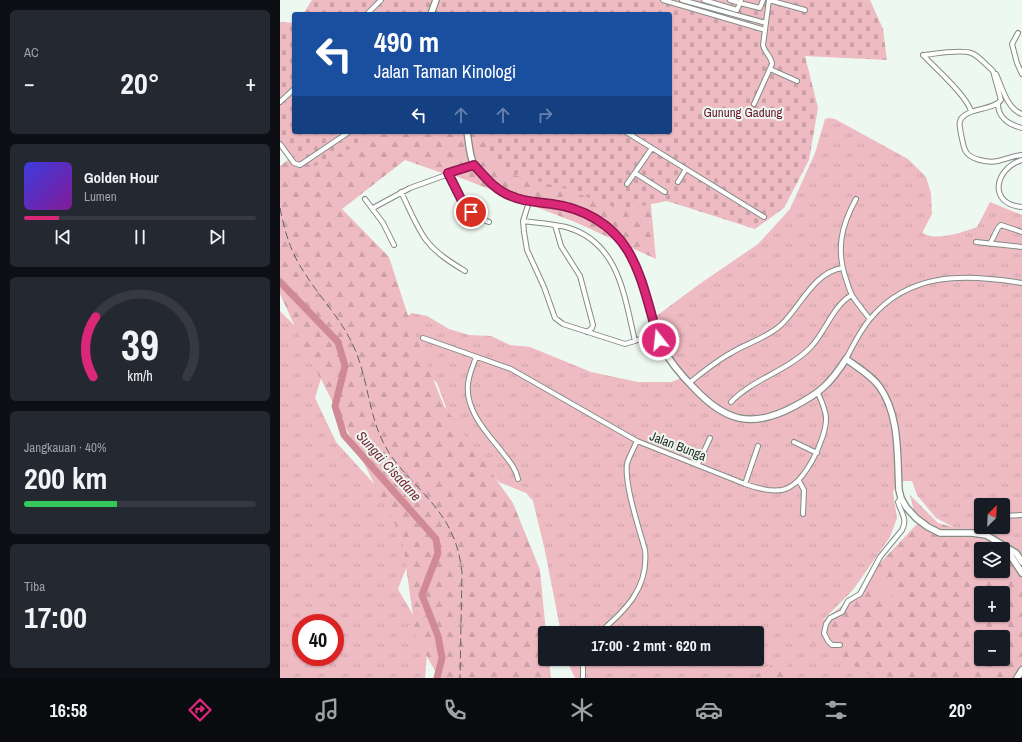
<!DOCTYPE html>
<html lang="id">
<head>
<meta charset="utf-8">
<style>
	body { margin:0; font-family:"Archivo Narrow",sans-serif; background:#242831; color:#f1f3f6; height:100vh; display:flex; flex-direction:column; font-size:15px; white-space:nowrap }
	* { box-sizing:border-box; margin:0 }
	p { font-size:13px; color:#9ea1a6 }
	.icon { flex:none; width:22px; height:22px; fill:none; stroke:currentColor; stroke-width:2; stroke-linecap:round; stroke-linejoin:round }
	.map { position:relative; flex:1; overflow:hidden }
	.side { display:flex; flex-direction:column; gap:10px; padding:10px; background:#0d0f14; width:280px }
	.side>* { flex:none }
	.hud { position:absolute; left:12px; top:12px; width:380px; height:122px; border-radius:4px; box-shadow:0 1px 3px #0004; background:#1a4fa0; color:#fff; overflow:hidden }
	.needle { width:26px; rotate:24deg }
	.fabs { position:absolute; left:694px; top:498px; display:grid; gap:8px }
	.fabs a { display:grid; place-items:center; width:36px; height:36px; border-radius:4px; background:#171b24; box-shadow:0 1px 3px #0004; font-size:20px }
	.speed { position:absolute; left:12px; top:614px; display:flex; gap:8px; font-size:20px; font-weight:700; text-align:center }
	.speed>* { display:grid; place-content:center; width:52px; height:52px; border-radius:50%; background:#171b24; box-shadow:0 1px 3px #0004; line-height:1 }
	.speed .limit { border:6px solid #d22; background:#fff; color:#111 }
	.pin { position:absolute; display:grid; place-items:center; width:34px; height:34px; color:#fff; margin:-17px; border:2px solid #fff; border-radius:50%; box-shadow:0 1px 4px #0007 }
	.me { position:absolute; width:44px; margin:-22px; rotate:344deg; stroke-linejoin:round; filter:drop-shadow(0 0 3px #0008) }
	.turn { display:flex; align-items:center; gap:14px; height:84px; padding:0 16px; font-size:18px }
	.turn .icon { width:52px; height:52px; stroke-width:2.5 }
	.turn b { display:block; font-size:28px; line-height:34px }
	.lanes { display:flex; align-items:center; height:38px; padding:0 16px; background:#0003; justify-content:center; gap:20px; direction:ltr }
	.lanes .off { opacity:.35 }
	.big { font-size:30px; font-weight:800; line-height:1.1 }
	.side .card { flex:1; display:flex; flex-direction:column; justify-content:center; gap:6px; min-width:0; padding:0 14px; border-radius:6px; background:#242831 }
	.side .dial { align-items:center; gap:0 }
	.dial svg { height:104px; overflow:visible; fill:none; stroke:#363941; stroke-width:7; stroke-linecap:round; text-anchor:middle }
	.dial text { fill:#f1f3f6; stroke:none }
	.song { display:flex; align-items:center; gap:12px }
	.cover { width:48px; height:48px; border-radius:6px; background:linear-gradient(135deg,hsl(240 70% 55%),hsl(290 70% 35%)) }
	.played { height:4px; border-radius:2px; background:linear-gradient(90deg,#db2777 15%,#363941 15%) }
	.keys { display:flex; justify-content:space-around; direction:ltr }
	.heat { display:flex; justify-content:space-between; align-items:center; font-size:22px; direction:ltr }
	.charge { height:6px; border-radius:3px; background:linear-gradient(90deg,#34c759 40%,#363941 0) }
	.trip { position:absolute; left:258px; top:626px; width:226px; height:40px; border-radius:4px; background:#171b24; box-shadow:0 1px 3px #0004; font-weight:800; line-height:40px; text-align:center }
	.dock { display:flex; height:64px; justify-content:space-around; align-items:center; background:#090b0e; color:#9ea1a6 }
	.dock .icon { width:28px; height:28px }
	.dock .on { color:#db2777 }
	.dock b { font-size:18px; color:#f1f3f6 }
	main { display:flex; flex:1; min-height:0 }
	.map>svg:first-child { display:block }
</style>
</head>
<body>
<main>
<section class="side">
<div class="card"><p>AC</p>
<div class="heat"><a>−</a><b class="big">20°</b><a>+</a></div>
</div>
<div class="card">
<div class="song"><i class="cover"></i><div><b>Golden Hour</b><p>Lumen</p></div></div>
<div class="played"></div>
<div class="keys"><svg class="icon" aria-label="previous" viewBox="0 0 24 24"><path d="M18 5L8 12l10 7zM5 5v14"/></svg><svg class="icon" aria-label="pause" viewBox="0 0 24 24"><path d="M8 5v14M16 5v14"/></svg><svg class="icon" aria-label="next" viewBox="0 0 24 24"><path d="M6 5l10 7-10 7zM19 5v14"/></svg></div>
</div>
<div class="card dial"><svg viewBox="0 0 100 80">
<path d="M14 69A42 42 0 1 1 86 69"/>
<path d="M14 69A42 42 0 0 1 16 23" stroke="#db2777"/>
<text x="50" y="56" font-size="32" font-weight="700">39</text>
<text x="50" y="72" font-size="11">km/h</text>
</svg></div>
<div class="card"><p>Jangkauan · 40%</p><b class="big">200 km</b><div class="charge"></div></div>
<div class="card"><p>Tiba</p><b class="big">17:00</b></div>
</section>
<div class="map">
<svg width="742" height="678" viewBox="0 0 742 678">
	<defs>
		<pattern id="grass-tufts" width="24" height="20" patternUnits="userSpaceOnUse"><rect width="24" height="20" fill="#efbbc3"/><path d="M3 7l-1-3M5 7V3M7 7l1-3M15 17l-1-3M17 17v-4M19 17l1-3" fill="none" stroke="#cda1a8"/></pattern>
		<pattern id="forest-firs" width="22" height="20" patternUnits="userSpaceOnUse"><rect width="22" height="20" fill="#efbbc3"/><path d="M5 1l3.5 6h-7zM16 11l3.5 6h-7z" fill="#cda1a8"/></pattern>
		<pattern id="cemetery-stones" width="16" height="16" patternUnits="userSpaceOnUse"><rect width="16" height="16" fill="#efbbc3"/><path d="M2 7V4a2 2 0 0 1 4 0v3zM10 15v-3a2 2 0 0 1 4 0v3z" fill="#cda1a8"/></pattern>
	</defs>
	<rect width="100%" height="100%" fill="#edf8f0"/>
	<path fill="url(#grass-tufts)" fill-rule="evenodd" d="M549,118l6,1 73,40 18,18 5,16 1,21 -9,17v2c13,9 40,-1 54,-6l13,-25 32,13v356l-22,-26 -43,-16 -21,-11 -19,-23 -5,-14h-8l-7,4 -4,7 4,26 -7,19 -37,53 -29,29 -4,9 71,50h-316l-9,-19h191v-26h-196l-16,-82 -12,-50 -7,-8 -27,-11 -36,-39 -12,-22 -14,-38 -18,-16 -15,-49 8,-5 15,3 22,13 20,6 22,1 19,9 20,2 61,25 47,10h33l8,-3 1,-4c-7,-10 -31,-42 -28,-53 0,-1 3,-4 3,-5l46,-34 57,-39 32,-35 25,-56 10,-34zM701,505h22v22h-22z
		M0,311l47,47 -12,40 21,44 59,65 18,44 -15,38 30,52 -3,37h-145zM21,623h34v34h-34z"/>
	<path fill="url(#forest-firs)" fill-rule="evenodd" d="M45,132h271l52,42 8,85 -81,-37 -127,-49h-6l-37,-13 -63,49 47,48 22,68 33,81 69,97 27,67 6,63h-1v26h4l2,19h-112l-23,-41 -14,-99 -100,-196 -22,-48v-128z
		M630,495l28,28 59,16 25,16v123h-145l-57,-30 -9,-7 5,-15 49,-38 14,-24 38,-40zM701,549h22v22h-22zM701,593h22v22h-22zM701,637h22v22h-22z
		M503,658l13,20h-45z"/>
	<path fill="url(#cemetery-stones)" d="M32,0h558l13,29 4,31 -82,-4 13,52 -9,52 -25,48 -29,21 -88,-28 -45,9 -62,-23 -54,-14 -16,-18 -6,-23h186v-118h-367z
		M0,22l14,1v109h82l-7,7 -54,27 -25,-12 -10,-11z"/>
	<path fill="#efbbc3" d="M599,578h2l17,8 -9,16 -8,-4 -8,-3 -1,-2z"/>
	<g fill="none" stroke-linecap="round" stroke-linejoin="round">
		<path stroke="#cf8a96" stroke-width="7" d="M0,282l58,60 7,24 -10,40 9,29 92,104 2,14 -16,42 16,41 4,22 -5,20"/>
		<defs>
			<path id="street" d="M383,0l102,30
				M402,0l84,23
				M424,0l33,10 3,-7 20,5 3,-8
				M450,0l10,3 1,-3
				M489,0l36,10
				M87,14l14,-14
				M738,33l-6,11 5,19 5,11
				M643,55c11,-1 38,-6 48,-2 7,2 14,11 20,16l2,2 8,29c-6,9 -27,8 -36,15 -8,5 -5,12 -4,19 1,5 2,11 4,16 4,10 24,13 33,11 9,-2 14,-5 24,-6
				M643,55c12,13 43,40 48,56
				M490,69l27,12
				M716,74c6,13 11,35 26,40
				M0,102l14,-13
				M474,104l18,-40c0,-7 -8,-12 -9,-19l6,-45
				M718,104c0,14 12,21 24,24
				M346,132l138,85
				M0,144l14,19 6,2 49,-33
				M742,160c-27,8 -35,44 0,47
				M168,173c10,21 17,42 41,49
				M355,173l30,19
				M398,182l8,-13
				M347,184l25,-36
				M121,192c8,16 15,34 25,48 10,13 24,22 39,31
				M85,199l18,24 11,22
				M576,199c-15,27 -20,51 -10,80 2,6 4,13 7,18 5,7 11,15 17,22
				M249,202l-6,19 1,11 3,18 17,37 11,31 8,6 62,20 10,-3 21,-9
				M93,208l37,-20 64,-23
				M243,221c14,2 29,3 43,6 53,15 58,68 69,114
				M275,225l6,21 19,30 13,49 -1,3 -5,4
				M696,242l46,5
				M710,244l8,-16 3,-3 21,7
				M143,338l88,31 126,72
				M196,357c-3,9 -7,17 -8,27 -3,27 20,50 35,69 7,9 13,16 15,26
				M566,359c7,-14 14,-28 24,-40 40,-48 96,-45 152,-36
				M409,383c13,-10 27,-22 42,-30 16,-10 36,-15 50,-28 20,-19 32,-52 61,-57
				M451,402c22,-23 56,-31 79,-54 15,-15 23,-43 42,-53
				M514,442l23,11
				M418,464l12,-26
				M519,481l5,9 -1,24
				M465,484l13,-38
				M723,516l19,-1
				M319,633c26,-22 50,-45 46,-83 -6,-22 -21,-66 -18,-86 2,-8 7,-16 10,-23l108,43c11,4 24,8 37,6 22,-4 45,-52 44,-73 -1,-9 -5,-17 -8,-24
				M560,645h-8l-4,-4 -4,-8 2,-9 4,-6 12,-6 6,-11 12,-7 20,-37 22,-27c6,-11 -1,-17 -4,-28l3,-4
				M303,678v-19"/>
			<path id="secondary" d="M151,14l5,-14
				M187,132c2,10 2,23 7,33 3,5 8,9 12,13 26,28 46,20 78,28 15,3 31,11 43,21 24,20 34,51 43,79 4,14 6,28 12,41 8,15 20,29 32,41 31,33 57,41 99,19 27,-14 37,-23 53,-48 11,8 25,16 33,27 21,29 18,69 20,104l2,8 5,9 10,11 12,9 12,6h32l14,2 30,18 6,9
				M725,547l17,26
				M737,678l5,-8"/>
		</defs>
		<use href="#street" stroke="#828c85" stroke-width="6"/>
		<use href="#secondary" stroke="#828c85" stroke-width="8"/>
		<use href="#street" stroke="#fff" stroke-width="4"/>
		<use href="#secondary" stroke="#fff" stroke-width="5.5"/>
		<path stroke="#606662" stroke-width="1" stroke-dasharray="8 4" stroke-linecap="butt" d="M0,208c5,25 11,46 26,67 15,24 35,44 47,70 16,34 15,74 35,106 7,12 17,22 27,33 27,29 42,47 47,88l-2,106"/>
	</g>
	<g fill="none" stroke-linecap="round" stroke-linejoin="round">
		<defs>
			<path id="route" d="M191,212l-8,-9 -15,-30 26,-8c11,12 21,25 37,31 13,6 27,6 41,8 31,4 60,20 76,47 16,27 21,59 31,89"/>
		</defs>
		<use href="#route" stroke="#8e194d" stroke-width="10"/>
		<use href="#route" stroke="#db2777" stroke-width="7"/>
	</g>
	<g text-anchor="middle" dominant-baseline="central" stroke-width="4" stroke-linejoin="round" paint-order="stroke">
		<g font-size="13" fill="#68162e" stroke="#edf8f0">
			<text x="463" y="112">Gunung Gadung</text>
		</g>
		<g font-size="13" fill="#262a27" stroke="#edf8f0">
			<text transform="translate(398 446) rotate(21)">Jalan Bunga</text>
		</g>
		<g font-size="14" font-style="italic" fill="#7a283d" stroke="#edf8f0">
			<text transform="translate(109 466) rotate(48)">Sungai Cisadane</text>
		</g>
	</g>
</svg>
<div class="fabs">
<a><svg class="needle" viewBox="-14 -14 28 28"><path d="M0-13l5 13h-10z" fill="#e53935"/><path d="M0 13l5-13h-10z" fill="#9ea1a6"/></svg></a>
<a><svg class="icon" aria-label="layers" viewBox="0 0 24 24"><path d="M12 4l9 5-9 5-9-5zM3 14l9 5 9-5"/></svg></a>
<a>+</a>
<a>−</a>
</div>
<div class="speed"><div class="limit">40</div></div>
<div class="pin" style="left:191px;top:212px;background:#d93025"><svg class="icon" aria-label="arrive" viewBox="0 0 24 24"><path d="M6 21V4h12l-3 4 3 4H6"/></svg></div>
<svg class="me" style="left:379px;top:340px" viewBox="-20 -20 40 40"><circle r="17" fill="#db2777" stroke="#fff" stroke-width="3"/><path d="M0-11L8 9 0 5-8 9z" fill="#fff"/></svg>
<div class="trip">17:00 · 2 mnt · 620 m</div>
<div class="hud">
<div class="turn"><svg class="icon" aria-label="left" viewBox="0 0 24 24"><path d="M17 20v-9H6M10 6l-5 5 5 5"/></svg><div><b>490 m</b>Jalan Taman Kinologi</div></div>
<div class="lanes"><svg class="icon" aria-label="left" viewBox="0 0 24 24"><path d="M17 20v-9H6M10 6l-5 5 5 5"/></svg><svg class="icon off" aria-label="ahead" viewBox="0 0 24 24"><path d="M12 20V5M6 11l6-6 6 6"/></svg><svg class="icon off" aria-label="ahead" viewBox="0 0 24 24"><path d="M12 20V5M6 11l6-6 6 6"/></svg><svg class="icon off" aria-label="right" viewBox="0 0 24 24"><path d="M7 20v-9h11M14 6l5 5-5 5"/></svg></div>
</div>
</div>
</main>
<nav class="dock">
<b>16:58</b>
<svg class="icon on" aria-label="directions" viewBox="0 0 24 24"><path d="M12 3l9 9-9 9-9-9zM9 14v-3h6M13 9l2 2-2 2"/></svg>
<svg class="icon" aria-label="music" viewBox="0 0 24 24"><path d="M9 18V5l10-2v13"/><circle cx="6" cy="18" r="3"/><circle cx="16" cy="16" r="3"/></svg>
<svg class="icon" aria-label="phone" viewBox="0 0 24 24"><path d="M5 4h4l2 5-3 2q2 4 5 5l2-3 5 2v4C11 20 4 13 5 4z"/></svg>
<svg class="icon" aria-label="climate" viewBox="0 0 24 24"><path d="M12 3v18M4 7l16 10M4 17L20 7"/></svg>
<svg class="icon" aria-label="car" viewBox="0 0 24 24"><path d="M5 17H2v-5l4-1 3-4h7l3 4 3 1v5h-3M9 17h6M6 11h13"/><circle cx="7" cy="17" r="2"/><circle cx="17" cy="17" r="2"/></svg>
<svg class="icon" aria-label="filters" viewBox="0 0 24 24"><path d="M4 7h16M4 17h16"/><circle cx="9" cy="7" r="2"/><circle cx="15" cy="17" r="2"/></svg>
<b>20°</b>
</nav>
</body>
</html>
